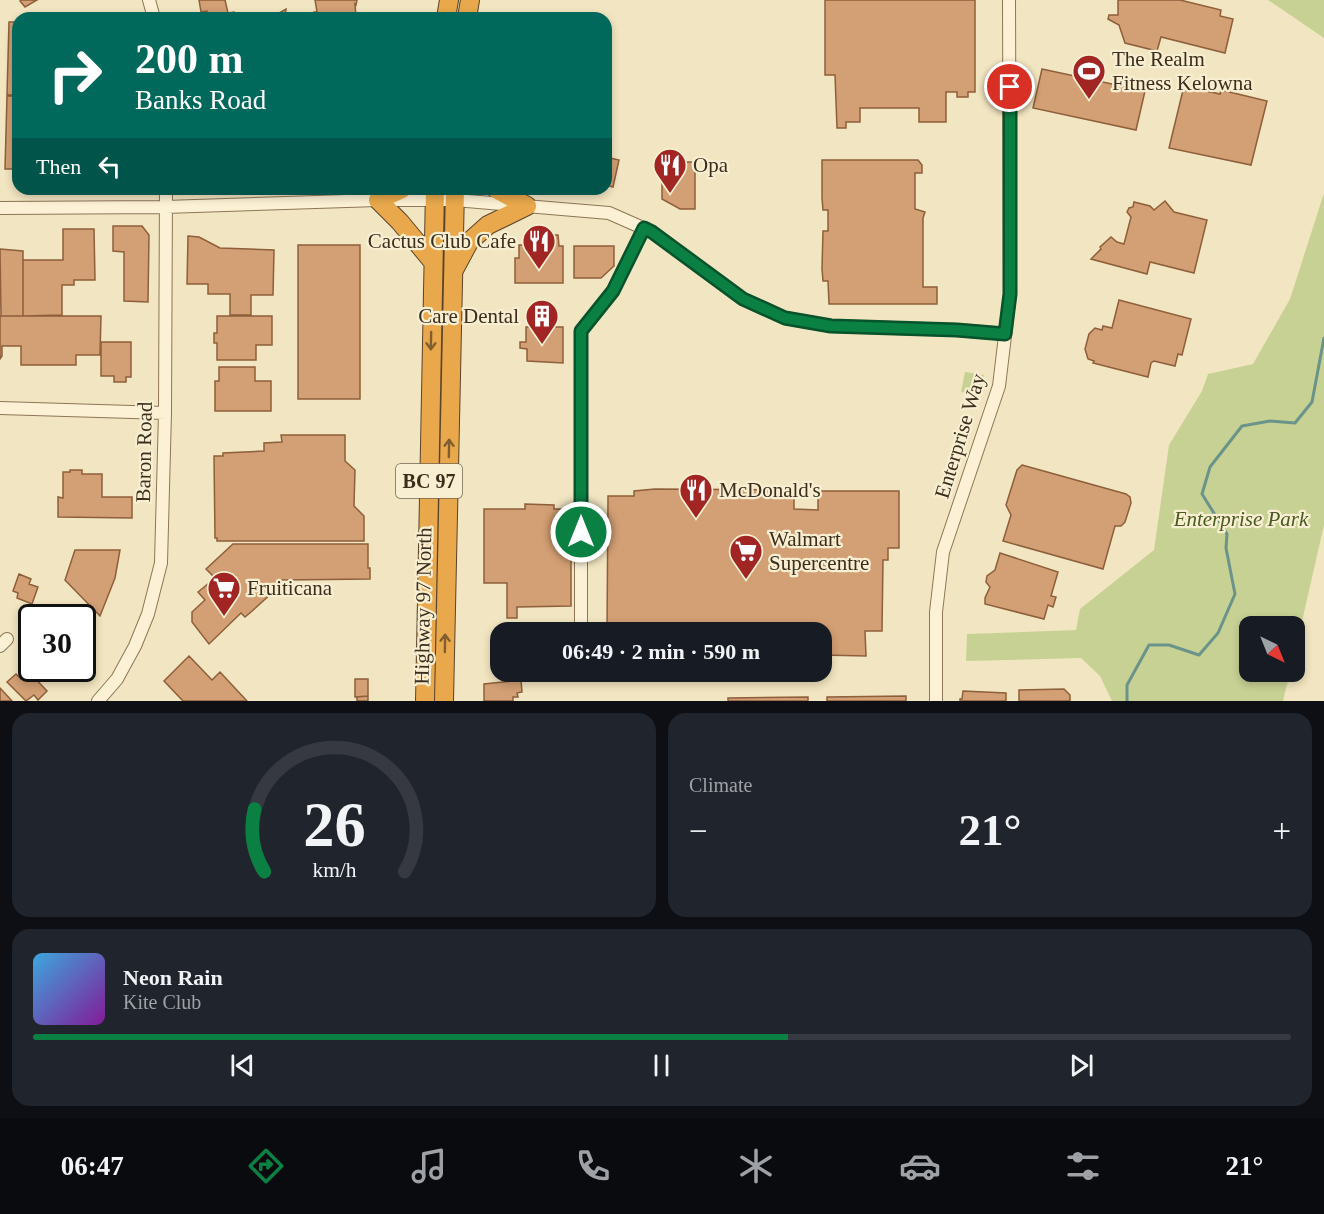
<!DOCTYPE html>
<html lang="en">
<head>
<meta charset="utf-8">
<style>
	body { margin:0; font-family:Georgia,serif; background:#20242c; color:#f1f3f6; height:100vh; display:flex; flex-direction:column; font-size:22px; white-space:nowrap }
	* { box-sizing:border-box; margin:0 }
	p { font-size:20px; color:#9ea1a6 }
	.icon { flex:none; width:33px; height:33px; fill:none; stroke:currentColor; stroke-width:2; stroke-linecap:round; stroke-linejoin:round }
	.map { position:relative; height:701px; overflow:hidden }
	.side { display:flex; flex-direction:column; gap:12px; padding:12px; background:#0d0f14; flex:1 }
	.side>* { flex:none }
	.guide { position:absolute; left:12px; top:12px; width:600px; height:183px; border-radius:18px; box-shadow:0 3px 9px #0003; background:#00695c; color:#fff; overflow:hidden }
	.needle { width:39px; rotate:137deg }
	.tools { position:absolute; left:1239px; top:616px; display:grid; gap:12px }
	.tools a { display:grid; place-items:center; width:66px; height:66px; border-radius:12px; background:#171b24; box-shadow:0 3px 9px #0003; font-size:30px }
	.speed { position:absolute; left:18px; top:604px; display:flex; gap:12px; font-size:30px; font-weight:700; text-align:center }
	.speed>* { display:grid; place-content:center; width:78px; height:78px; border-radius:50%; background:#171b24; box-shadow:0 3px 9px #0003; line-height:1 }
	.speed .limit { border:3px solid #111; border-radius:9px; background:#fff; color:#111 }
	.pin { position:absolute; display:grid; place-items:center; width:51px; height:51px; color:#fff; margin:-26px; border:3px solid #fff; border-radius:50%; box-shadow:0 2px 6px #0007 }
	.me { position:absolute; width:66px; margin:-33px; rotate:0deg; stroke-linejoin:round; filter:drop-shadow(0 0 4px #0008) }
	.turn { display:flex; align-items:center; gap:21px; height:126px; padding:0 24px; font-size:27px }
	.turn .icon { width:78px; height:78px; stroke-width:2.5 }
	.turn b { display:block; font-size:42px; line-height:51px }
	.then { display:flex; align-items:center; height:57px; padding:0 24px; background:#0003; gap:12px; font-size:22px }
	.big { font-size:45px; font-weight:700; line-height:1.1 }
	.side .card { flex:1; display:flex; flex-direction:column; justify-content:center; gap:9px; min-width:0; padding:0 21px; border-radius:18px; background:#20242c }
	.side .dial { align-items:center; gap:0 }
	.dial svg { height:156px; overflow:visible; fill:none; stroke:#363941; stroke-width:7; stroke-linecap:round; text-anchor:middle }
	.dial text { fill:#f1f3f6; stroke:none }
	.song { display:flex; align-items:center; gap:18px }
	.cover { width:72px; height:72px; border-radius:9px; background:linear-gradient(135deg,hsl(200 70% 55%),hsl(290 70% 35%)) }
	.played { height:6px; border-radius:3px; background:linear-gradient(90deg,#0b8043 60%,#363941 60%) }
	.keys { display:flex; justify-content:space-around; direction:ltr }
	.heat { display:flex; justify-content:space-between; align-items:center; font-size:33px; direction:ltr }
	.side .tiles { flex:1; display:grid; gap:12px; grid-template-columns:1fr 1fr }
	.card:last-child { grid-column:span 2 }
	.trip { position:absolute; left:490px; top:622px; width:342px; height:60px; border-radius:18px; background:#171b24; box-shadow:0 3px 9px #0003; font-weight:700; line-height:60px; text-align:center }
	.dock { display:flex; height:96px; justify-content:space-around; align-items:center; background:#090b0e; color:#9ea1a6 }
	.dock .icon { width:42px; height:42px }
	.dock .selected { color:#0b8043 }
	.dock b { font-size:27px; color:#f1f3f6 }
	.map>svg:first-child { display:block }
</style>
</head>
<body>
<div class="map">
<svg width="1324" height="701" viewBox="0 0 1324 701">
	<rect width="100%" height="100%" fill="#f2e5c1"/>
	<path fill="#c8d194" d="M1268,0h56v38z
		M1324,193v332l-29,127 -1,-25h-44v45h40l-7,29h-171l-12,-25 -19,-18 -115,3 1,-27 109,-4 4,-21 74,-59 15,-105 33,-54 6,-17 45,-10 37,-65z
		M965,372l19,3 -4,21 -19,-4z"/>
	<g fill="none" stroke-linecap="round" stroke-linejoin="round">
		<path stroke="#6a938a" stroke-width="3" d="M1127,701v-16l22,-40h20l30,10 19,-22 17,-39 -9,-46 1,-14 -25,-40 8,-27 32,-41 28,-5 25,2 17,-21 12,-64"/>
	</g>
	<path fill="#d39f74" stroke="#8e5f3b" stroke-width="1.5" d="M21,0h16l-12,7 -5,-6z
		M199,0h26l3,13 6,-1 1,6h-27l-1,-7 -6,1z
		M315,0h42l-1,5 -1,-1 1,14h-42v-6h3z
		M825,0h150v92h-7v5h-11v-5h-11v30h-27v-14h-59v14h-14v6h-9l-2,-53h-10z
		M1118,0h62l41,10 -1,6 13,3 -8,34 -64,-16 -4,14 -32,-8 -6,-18 -11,-6 1,-4h9z
		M286,9l-1,9h-15z
		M9,22h9v73h-11z
		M1042,69l103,22 -9,39 -103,-22z
		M1184,86l36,8 1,-4 46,11 -16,64 -82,-17z
		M7,96h11v71h-2v2h-11z
		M606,157l13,3 -6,27 -7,-2z
		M822,160h96l4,5v8h-7v36l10,3 -2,6v69h14v17h-108l-1,-23h-5l-1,-12 1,-38h5v-21h-5l-1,-12z
		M662,162h33v47h-15l-18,-10z
		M1165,201l9,11 33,8 -13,53 -44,-11 -3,12 -56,-15 10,-10 -1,-2 11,-10 6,5 7,2 7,-27 -4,-5 2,-4 4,-1 1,-5 16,4 4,4z
		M113,226h29l7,9 -1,67 -24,-1v-49l-11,-1z
		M63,229h31l1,51h-21v5h-12v30l-39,1v-56h40z
		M525,235h33l1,11h4v37h-48v-25h4v-13h6z
		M188,236l11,1 21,11 54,2 -1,45h-22v20h-21v-21h-22v-10h-21z
		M298,245h62v154h-62z
		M574,246h40v20l-13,12h-27z
		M0,249l23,2v65h-22z
		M1119,300l72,19 -9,36 -4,-1 -3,12 -21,-5 -3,2 -3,14 -55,-14 1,-2 -6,-2 -3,-10 4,-15 6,-6 7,2 1,-4 9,2z
		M0,316h101l-1,39h-24v10h-55v-19h-19v10l-2,3z
		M217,316h55v29h-16v15h-39v-17h-3v-10h3z
		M526,327h37v36l-36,-2v-12l-7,-1v-6h6z
		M101,342h30v35h-5v5h-12v-6h-13z
		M219,367h36v14h16v30h-56v-30h4z
		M281,435h64v26l10,9 -1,36 10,10v25h-147v-3h-2l-1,-82h9v-3l41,-2v-8l18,-1z
		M1022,465l104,29 4,3 1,6 -6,19 -4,4h-6l-12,43 -100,-28 8,-26 -5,-10 11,-35z
		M70,470h12v4h20v23h30v21l-74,-1v-20l5,1v-26h7z
		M655,489l139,1v19l24,1v-19h81v57h-11v12h-5l-1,71h-17l1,25 -44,-1v-22h-215l1,-137h26v-5z
		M525,504l29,1v4h17v97l-54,1v11h-10v-35h-23v-74h41z
		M233,544h135v24h2v11l-88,1 -6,5 2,1 -5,6 -22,20 -6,5 -4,-4 -32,31 -17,-22v-10l13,-12 -7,-8 17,-14 -9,-9z
		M75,550h45l-5,28 -15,38 -35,-36z
		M1000,553l58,19 -7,24 5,1 -3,10 -5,-2 -4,14 -59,-15v-6l5,-11 -4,-5 1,-6 8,-6z
		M19,574l12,5 -2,5 9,3 -6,17 -15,-6 1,-5 -5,-2z
		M59,606l2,6 5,-2 4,8h-28l-1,-4z
		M189,656l23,24 8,-8 27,29h-64l-19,-20z
		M41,669h22l4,2 -5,9z
		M29,672l18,19 -9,9 -4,-5 -8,6 -19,-19 9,-8 5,5z
		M355,679h13v17l-13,1z
		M521,680l1,12 -5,1 1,4h-5v4h-29v-17z
		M0,688l12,13h-12z
		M1064,689l6,6v6h-51v-11z
		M963,691l43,2v8h-46v-2h2z
		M368,696v5h-11v-4z
		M906,696v5h-79v-4z
		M808,697v4h-80v-3z"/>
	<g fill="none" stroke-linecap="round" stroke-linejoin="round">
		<defs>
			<path id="minor" d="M149,0l5,18
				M0,208l165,-1 213,-7h77l154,13 43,19 91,67 42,19 46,8 126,4 48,4
				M0,408l165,5
				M581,633v-302l32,-40 31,-63
				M0,646l7,-7
				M98,701l19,-22 18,-33 13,-32 13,-51 4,-150 1,-224
				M936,701v-89l7,-60 56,-166 11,-92 -1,-294"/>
			<path id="highway" d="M446,18l3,-18
				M467,18l3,-18
				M402,189l-24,11 22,22 33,40
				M496,189l31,17
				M454,270l15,-28 19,-17 39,-19
				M425,701l10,-512
				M444,701l11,-512"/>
		</defs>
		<use href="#minor" stroke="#8d7657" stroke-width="14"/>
		<use href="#highway" stroke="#5a432c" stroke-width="20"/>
		<use href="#minor" stroke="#fcf1d5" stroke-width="12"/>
		<use href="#highway" stroke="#e8a84b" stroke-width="18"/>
	</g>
	<defs><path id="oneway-shaft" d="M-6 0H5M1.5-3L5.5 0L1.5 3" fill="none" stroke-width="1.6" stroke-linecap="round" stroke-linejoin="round" transform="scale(1.5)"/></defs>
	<g stroke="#815e2f">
		<use href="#oneway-shaft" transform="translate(431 341) rotate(91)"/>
		<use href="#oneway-shaft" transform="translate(449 448) rotate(-89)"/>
		<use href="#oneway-shaft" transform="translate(445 643) rotate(-89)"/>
	</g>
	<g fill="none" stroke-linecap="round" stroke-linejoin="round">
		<defs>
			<path id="route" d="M581,532v-201l32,-40 31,-63 8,4 91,67 42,19 46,8 126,4 48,4 5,-40v-207"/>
		</defs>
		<use href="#route" stroke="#07532c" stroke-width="15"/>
		<use href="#route" stroke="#0b8043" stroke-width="10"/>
	</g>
	<defs>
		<symbol id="stadium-pin" viewBox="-11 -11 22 30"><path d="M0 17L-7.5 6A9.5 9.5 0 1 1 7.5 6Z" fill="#a12522" stroke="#f8efd2"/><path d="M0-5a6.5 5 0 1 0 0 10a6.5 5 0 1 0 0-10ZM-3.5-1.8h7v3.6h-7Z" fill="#fff"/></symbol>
		<symbol id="restaurant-pin" viewBox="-11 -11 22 30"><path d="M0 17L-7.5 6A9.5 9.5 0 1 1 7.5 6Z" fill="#a12522" stroke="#f8efd2"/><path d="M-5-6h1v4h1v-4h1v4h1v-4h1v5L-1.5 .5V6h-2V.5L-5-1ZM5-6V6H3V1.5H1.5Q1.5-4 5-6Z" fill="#fff"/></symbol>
		<symbol id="building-pin" viewBox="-11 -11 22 30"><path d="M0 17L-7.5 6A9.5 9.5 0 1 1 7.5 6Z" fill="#a12522" stroke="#f8efd2"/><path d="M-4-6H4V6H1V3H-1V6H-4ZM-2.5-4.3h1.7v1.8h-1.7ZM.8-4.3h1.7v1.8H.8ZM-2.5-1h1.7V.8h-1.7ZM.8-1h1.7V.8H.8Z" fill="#fff"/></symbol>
		<symbol id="supermarket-pin" viewBox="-11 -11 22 30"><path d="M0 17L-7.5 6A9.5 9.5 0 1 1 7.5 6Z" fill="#a12522" stroke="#f8efd2"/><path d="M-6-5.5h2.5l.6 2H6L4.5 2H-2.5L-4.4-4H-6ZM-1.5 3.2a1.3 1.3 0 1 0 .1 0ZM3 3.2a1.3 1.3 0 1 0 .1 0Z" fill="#fff"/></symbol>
	</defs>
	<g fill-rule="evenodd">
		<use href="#stadium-pin" x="1070" y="52" width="38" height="52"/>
		<use href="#restaurant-pin" x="651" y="146" width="38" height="52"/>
		<use href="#restaurant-pin" x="520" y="222" width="38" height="52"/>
		<use href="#building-pin" x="523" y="297" width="38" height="52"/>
		<use href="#restaurant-pin" x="677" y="471" width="38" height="52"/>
		<use href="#supermarket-pin" x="727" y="532" width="38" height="52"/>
		<use href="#supermarket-pin" x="205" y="569" width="38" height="52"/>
	</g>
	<g text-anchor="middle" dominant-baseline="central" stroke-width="4.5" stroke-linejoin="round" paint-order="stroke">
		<rect fill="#f8efd2" stroke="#746753" stroke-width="1.5" x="396" y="464" width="66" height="34" rx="4.5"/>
		<g font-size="20" font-weight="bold" fill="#3c2d1d">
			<text x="429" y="481">BC 97</text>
		</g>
		<g font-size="21" fill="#3c2d1d" stroke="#f8efd2" text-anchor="start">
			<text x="1112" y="59">The Realm<tspan x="1112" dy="24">Fitness Kelowna</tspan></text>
			<text x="693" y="165">Opa</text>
			<text x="516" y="241" text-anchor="end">Cactus Club Cafe</text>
			<text x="519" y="316" text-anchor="end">Care Dental</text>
			<text x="719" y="490">McDonald's</text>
			<text x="769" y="539">Walmart<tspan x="769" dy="24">Supercentre</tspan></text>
			<text x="247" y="588">Fruiticana</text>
		</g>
		<g font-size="21" fill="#3c2d1d" stroke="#f8efd2">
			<text transform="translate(960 436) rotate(-73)">Enterprise Way</text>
			<text transform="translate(144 452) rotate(-89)">Baron Road</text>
			<text transform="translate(423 606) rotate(-89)">Highway 97 North</text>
		</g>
		<g font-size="21" font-style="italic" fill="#4a5a21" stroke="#f8efd2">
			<text x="1241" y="519">Enterprise Park</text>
		</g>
	</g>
</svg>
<div class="tools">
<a><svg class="needle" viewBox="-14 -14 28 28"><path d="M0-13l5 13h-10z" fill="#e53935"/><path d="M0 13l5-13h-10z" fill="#9ea1a6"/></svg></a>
</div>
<div class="speed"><div class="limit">30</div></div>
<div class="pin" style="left:1010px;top:87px;background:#d93025"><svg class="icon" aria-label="arrive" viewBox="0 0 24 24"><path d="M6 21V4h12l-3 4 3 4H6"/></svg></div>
<svg class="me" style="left:581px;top:532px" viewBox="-20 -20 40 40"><circle r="17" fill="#0b8043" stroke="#fff" stroke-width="3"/><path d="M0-11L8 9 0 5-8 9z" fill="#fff"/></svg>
<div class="trip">06:49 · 2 min · 590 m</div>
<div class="guide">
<div class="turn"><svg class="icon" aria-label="right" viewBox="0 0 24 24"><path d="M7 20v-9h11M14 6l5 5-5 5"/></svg><div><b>200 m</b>Banks Road</div></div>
<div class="then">Then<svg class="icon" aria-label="left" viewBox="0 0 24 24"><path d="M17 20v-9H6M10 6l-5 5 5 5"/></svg></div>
</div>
</div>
<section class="side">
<div class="tiles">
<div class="card dial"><svg viewBox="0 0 100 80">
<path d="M14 69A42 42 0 1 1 86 69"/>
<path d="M14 69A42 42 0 0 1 9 37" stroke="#0b8043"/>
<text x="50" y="56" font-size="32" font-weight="700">26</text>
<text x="50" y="72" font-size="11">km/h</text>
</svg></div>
<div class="card"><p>Climate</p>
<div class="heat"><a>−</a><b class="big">21°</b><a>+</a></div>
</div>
<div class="card">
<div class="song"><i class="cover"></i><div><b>Neon Rain</b><p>Kite Club</p></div></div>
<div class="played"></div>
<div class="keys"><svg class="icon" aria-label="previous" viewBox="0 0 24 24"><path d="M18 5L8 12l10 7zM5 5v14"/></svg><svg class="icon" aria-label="pause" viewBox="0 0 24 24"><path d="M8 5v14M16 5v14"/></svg><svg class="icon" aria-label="next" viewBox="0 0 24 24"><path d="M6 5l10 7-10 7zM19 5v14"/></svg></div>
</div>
</div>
</section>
<nav class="dock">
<b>06:47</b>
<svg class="icon selected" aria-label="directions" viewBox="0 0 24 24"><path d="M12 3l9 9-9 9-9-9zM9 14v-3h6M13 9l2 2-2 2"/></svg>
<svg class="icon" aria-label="music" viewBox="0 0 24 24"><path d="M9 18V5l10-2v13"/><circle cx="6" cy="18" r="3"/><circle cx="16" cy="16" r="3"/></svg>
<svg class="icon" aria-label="phone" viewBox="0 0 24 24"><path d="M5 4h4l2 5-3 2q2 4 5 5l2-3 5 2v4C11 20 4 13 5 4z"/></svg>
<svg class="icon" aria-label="climate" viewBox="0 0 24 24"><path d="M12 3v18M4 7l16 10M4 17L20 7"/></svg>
<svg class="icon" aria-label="car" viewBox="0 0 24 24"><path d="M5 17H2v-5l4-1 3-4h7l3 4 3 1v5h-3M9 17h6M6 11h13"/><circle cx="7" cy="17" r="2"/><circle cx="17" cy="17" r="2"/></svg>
<svg class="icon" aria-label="filters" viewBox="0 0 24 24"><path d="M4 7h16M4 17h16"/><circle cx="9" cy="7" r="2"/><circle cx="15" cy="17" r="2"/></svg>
<b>21°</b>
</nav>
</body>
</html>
